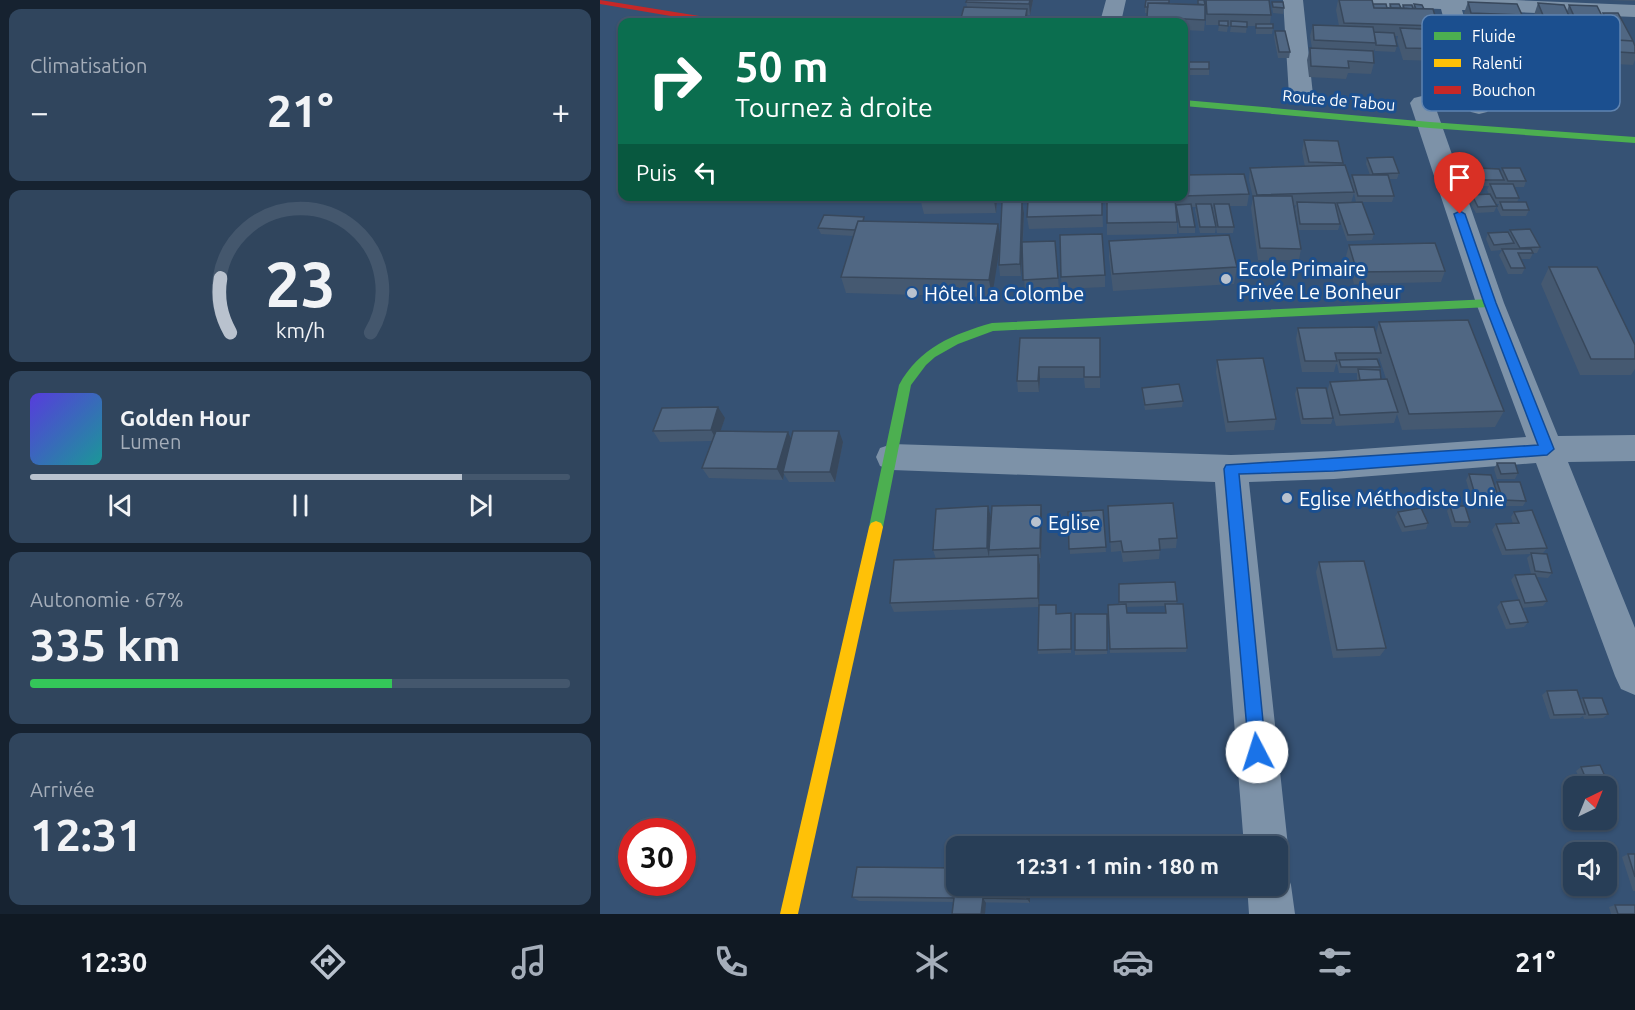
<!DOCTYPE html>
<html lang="fr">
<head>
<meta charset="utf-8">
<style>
	body { margin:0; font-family:Ubuntu,sans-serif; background:#30455d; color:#f1f3f6; height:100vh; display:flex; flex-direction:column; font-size:22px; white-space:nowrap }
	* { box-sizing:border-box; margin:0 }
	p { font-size:20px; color:#a5aeba }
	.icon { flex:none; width:33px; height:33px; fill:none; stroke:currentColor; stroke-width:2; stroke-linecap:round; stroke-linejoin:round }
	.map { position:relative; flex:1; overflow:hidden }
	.drawer { display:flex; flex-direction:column; gap:9px; padding:9px; background:#162230; width:600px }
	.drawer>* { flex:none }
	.guide { position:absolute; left:18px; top:18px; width:570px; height:183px; border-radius:12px; box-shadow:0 2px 4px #0004,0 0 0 2px #44576d; background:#0b6e4f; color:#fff; overflow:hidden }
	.needle { width:39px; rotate:43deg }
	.fabs { position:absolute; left:963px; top:776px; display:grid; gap:12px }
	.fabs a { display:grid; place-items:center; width:54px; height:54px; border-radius:12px; background:#283e57; box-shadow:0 2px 4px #0004,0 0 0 2px #44576d; font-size:30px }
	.speed { position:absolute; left:18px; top:818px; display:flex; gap:12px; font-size:30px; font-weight:700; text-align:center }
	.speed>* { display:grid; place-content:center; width:78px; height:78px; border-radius:50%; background:#283e57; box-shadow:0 2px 4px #0004,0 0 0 2px #44576d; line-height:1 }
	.speed .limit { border:9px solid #d22; background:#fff; color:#111 }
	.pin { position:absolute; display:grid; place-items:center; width:51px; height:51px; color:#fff; margin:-62px -26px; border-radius:50% 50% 50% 0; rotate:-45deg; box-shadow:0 0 6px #0007 }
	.pin .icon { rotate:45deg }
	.me { position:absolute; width:66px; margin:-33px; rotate:355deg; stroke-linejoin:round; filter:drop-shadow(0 0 4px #0008) }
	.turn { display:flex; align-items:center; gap:21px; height:126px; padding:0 18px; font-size:27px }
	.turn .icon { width:78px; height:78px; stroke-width:2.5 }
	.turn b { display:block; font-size:42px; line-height:51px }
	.then { display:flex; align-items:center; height:57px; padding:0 18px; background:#0003; gap:12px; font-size:22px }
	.big { font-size:45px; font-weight:600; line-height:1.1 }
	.drawer .widget { flex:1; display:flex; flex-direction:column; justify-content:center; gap:9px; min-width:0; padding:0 21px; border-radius:12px; background:#30455d }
	.drawer .dial { align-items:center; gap:0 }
	.dial svg { height:156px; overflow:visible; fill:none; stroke:#44576d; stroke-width:7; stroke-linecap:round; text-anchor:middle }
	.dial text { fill:#f1f3f6; stroke:none }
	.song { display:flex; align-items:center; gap:18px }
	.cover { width:72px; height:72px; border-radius:9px; background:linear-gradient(135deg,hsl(250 70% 55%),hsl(180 70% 35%)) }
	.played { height:6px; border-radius:3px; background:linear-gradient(90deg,#b9c2ce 80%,#44576d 80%) }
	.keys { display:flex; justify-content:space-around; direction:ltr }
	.heat { display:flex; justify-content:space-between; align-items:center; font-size:33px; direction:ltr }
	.charge { height:9px; border-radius:4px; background:linear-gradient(90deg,#34c759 67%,#44576d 0) }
	.trip { position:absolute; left:346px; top:836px; width:342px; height:60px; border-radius:12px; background:#283e57; box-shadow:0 2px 4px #0004,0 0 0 2px #44576d; font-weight:600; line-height:60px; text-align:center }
	.tabs { display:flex; height:96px; justify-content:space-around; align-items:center; background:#101923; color:#a5aeba }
	.tabs .icon { width:42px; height:42px }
	.tabs .active { color:#b9c2ce }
	.tabs b { font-size:27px; color:#f1f3f6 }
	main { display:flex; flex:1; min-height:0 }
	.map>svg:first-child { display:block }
</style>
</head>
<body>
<main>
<section class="drawer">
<div class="widget"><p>Climatisation</p>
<div class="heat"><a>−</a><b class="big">21°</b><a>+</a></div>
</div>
<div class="widget dial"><svg viewBox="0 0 100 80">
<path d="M14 69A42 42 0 1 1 86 69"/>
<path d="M14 69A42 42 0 0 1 9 41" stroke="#b9c2ce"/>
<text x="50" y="56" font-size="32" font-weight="700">23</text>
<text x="50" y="72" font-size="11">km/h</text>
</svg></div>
<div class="widget">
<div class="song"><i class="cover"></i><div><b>Golden Hour</b><p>Lumen</p></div></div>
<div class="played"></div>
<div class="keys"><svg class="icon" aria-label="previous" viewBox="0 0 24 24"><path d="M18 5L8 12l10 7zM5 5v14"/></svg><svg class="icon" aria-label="pause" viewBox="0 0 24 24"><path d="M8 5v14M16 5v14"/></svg><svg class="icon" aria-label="next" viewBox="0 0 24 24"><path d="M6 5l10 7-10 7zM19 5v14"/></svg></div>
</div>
<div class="widget"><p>Autonomie · 67%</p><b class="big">335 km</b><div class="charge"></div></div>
<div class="widget"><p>Arrivée</p><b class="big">12:31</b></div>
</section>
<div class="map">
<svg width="1035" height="914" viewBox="0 0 1035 914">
	<rect width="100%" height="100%" fill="#365274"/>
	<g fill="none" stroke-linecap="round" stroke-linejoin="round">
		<path fill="#7d92a8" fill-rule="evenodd" d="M506,0h20l-5,22h-21z
			M683,0h20l10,95 -4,5 -8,2 -8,-2 -4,-5z
			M752,0h163l120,5v12l-173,-7 29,97 -4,5 -8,2 -8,-2 -4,-5 -26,-98 -79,-3 -7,-2z
			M822,96l8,2 4,5 70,200 54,133 77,-1v26l-67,1 67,166v67l-14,-6 -6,-13 -79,-213 -202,16 -85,3 39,364 -7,15 -3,2v-17h-34l-29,-364 -323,-12 -12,-4 -4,-9 4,-9 12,-4 339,11 103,-4 192,-14 -50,-134 -66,-200 4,-5z
			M678,866l7,3 6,16 4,29h-46l-2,-29h31z"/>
		<path fill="#4caf50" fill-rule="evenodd" d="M584,100l246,22 205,15v6l-205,-15 -246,-22z
			M890,299l6,4 -6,4 -497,24 -35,13 -23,13 -9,8 -15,20 -28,142 -2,4 -5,2 -5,-2 -2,-4 30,-142c20,-37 54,-51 93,-62z"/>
		<path fill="#ffc107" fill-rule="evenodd" d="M276,521l5,2 2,4 -85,387h-18l89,-387 2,-4z"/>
		<path fill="#c62828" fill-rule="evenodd" d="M0,0l118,19 4,3h-16l-106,-18z"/>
	</g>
	<path fill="#455971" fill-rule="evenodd" d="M433,0l-3,15h-2v7h-67v-4l6,-11 -1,-5z
		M598,0l7,20 -1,11 -20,-1v-8h-37v-9h-2v-6l24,-4 28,1z
		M606,0l65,15 -1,9 3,4 -1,6h-16v-8h-9l-1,7 -16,-1 1,-6h-3l-1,6 -9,-1 1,-6h-13z
		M738,0h34l1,4 14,4h2l1,-4 12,4 1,-3 10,3 1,-4 10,5 14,17 -1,3 11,20 -4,12 -41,-1 -6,-20 1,-4h-3l2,10 -2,6 -20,-1v-3l-2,6 1,9 -3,11 -23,-1 -2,6 -37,-2 -2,-17 3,-12h2l-2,-12 3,-11 26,1 -3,-16z
		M1008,0h27v1z
		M672,2l12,6 -1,6 -10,-1 -1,-6z
		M868,2l54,13 -5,12 -49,-2 -4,-12z
		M938,3l29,8 2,-6 33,10 1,-2 31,31 1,-2v18l-2,5 -51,-3 -5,-12 1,-2 -2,-5 -3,7 -26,-2 -3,-7 -2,5h-14l-4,-9 2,-6 16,6 -8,-22z
		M675,31l15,21 -1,6h-11l-4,-21z
		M584,62l25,7v6h-25z
		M917,67l29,25 -2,6 -20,-1 -9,-24z
		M704,140l39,23v2l9,23 -1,-7 1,-6h18l-4,-11 1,-6 32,15 -2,6h-8l5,17 -2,6h-36l-2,-9 -3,10 23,31 -2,6 -25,1 -9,-26 2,9 -2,6h-39l-4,-21 1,-4 -2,1 7,43 -2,11h-41l-7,-52 2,-10 -4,-18 1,-12 55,-1 -3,-15z
		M877,168l24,4 1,-4 24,13 -2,6h-10l5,11 -2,4 12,8 -3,6h-25l-4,-8 2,-4h-3l1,2 -3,6 -18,1 -7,-12 3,-6 17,-1 -2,-4 2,-4h-10l-4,-11z
		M584,175l65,19 -2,12h-18l5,21 -1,6h-16l-4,-23v-3h-1l4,20 -1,6h-15l-5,-23 1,-3h-4l3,20v6h-16l-2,-14v15l-70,1v-25h-1l-1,-14h63v3h5v-3h11z
		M502,199l1,28 -74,2 -2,-12z
		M397,200l-1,13 -72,1 -3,-12z
		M422,201l2,12 -1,29 32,-1 4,48 -34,2 -3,-39 -1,24h-21l-1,-11v-16l-7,48 -146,-4 -5,-16 12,-41 -32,-2 -3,-6 47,-7 135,14z
		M910,230l30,17 -3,6h-4l-3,6h-9l4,9 -3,6h-14l-9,-19 3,-5 -11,1 -5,-12 2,-6h21z
		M509,241l128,26 -3,17 -121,7 -4,-33z
		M749,245l96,26 -4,11 -87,2 -8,-28z
		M949,267l86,78v24l-4,6h-51l-39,-91z
		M505,275v12l-43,2 -1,-12z
		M779,322l125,89 -9,16 -93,3 -5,-16 -3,9 -58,3 -8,-28 5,20 -2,6h-30l-6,-30 2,-6 30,4 3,-10 27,-1v-8h-18l-2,-9h-1l-2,8h-32l-6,-33 2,-11 78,5zM779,357l7,22h-5l-2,-9 1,-3 -2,-6z
		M420,338h80v50h-15l-1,-10h-44l-1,14h-21l-1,-11z
		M617,360l59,59 -2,11 -48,2 -10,-60z
		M542,388l41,13 -1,6 -37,3 -3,-16z
		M125,418l-5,13 71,8 52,3 -8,40h-46l-5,-8 -1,6 -74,-2 -7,-10 10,-27 -52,1 -7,-11z
		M897,463l21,10 -3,6h-18l-3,-10z
		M869,474l26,12 2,-4 29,19 -3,5h-24l-1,-6 -3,4h-22l-7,-24z
		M388,506l3,11 -1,29 52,-31 -1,43h-2l1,7 -1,40 18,5v4l14,4v35l-33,1v-4l1,-43 -145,5 -4,-9 46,-44 -3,-9z
		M508,506l69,32 -1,10 -16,1 -1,10 -36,3 -2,-11 -10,1z
		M850,506l20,16 -3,5h-15l-5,-16z
		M503,510l3,42 -36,2 -2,-42z
		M798,512l30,11 -2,6 -24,3 -7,-15z
		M914,512l33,36 -4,5 -10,1 19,19 -4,5 -11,-1 10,24 -4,5 -21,2 6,14 -4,5 -18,2 -9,-22 4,-5 18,-2 -8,-20 4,-5 16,-1 -4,-16 4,-4 -29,1 -10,-25 4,-6h17l-2,-7z
		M719,562l67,86 -6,8 -47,2 -17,-86z
		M519,584l58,17 -1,3 11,44 -1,4 -76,1 -2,-48 11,-1zM565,606v7h-38l-1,-6z
		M507,614v40l-32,1v-5z
		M947,691l33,9 3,-2 25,16 -5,4 -19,1 -1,-3 -3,2 -30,1 -8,-24z
		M1000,765l18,41 -6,3 -6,1v-24h-23l-7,-15 5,-4z
		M1028,854h7v37h-2l-11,-34z
		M430,885v18l-171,-2 -7,-4z
		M1015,905l20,9h-24l-2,-7z"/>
	<path fill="#38485c" d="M430,0h3l-3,15 -1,-11z
		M427,9l1,12v1h-3z
		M394,196h3v4l-1,13 -2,-12z
		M422,201l2,12 -3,63 -1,-12z
		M398,224l3,16 -9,57 -3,-17z
		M439,367l1,11 -1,14 -1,-11z
		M118,407l7,11 -8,23 -6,-11z
		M239,431l4,11 -8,40 -5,-10z
		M188,432l5,11 -10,29 1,2 -1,6 -6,-11z
		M441,505l1,10 -1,43 -1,-10z
		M388,506l3,11 -2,41 -2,-10z
		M438,555l2,10 -1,42 -1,-9z
		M428,885h2v18l-3,-4z
		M383,898l3,5 -1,11h-4z"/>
	<path fill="#506783" stroke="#38485c" stroke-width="1.5" d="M367,0h63l-1,4 -63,-2z
		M546,0h23v3h-21v4h-3z
		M598,0h6l1,5 -7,-1z
		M606,0h63l2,15 -64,-1z
		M739,0h33l2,8 59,1 5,17 -94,-3z
		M672,2h11l1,6 -11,-1z
		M868,2l49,2 5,11 -51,-2z
		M548,3l57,2v15l-58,-3z
		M938,3l26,2 15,33 -27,-1z
		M773,4h13l1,4h-13z
		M790,4h9l2,4h-10z
		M814,4l8,1 2,4h-8z
		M803,5h9l1,4 -9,-1z
		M969,5l28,1 16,32 -30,-2z
		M364,7l63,2 -2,11 -64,-2z
		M1003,13h15l15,28 -15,-1z
		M619,21h9v5l-9,-1z
		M631,21l16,1v5l-16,-1z
		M656,24h17v4h-17z
		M713,25l60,2 3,16 -62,-3z
		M800,28l41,2 7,19 -42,-1z
		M675,31h10l5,21h-11z
		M774,32l20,1 3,13 -21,-1z
		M982,38l51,3 2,5v7l-48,-3z
		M710,48l63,3 1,12 -26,-2 1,7 -38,-2z
		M584,62h25v7h-25z
		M704,140l34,1 5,22 -34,-1z
		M793,157l6,16 -26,1 -6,-16z
		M745,165l9,27 -97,3 -7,-27z
		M877,168l22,1 5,11h-23z
		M902,168h18l6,13h-18z
		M644,174l5,20 -65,2v-21z
		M752,175h36l6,21h-36z
		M890,184h23l6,14h-23z
		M890,194l7,12 -19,1 -6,-12z
		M322,196h72v5l-73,1z
		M505,196h63v1l-63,1z
		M653,196h39l9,53 -41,-1z
		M502,199v16l-75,2 1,-16z
		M575,199l2,23 -70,1v-23z
		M422,201l-2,63 -21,1 3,-63z
		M697,202l38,1 5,21h-40z
		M762,202l12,32 -26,1 -11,-32z
		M900,202h26l3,8h-26z
		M591,204l4,23h-15l-4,-22z
		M596,204h15l5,23h-16z
		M614,204h15l5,23h-16z
		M224,215l40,2 -1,4h-5l-3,9 -37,-2z
		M258,221l140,3 -9,56 -148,-3z
		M930,229l10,18 -20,1 -10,-18z
		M908,232l6,11 -20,2 -6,-12z
		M502,234l3,41 -44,2 -1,-42z
		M629,235l8,32 -124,7 -4,-33z
		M455,241l3,37 -35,2 -1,-38z
		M835,243l10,28 -88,1 -8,-27z
		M902,249h29l2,4h-15l7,15h-14z
		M949,267h48l38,78v14h-44z
		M868,320l36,91 -95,3 -30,-92z
		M774,327l7,26h-46l2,8h-32l-7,-33z
		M420,338h80v39h-16v-10h-45l-1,14h-21z
		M663,358l13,61 -48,3 -11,-62z
		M777,359l3,8h-39l-2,-7z
		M758,369l22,1 1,9 -21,1z
		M787,379l11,33 -58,3 -10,-33z
		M579,384l4,17 -38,4 -3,-17z
		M697,388h29l7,30 -30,1z
		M118,407l-7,23 -58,1 9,-23z
		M116,431l72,1 -11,37 -75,-1z
		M193,431h46l-9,41h-47z
		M897,463h18l3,10 -17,1z
		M869,474l22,1 8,24 -23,-1z
		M897,482h23l6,19 -23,-1z
		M573,503l4,35 -18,1 1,11 -37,2 -2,-11 -11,1 -2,-36z
		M441,505l-1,43 -51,2 3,-44z
		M388,506l-1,42 -54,2 3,-41z
		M850,506h15l5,16h-15z
		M821,508l7,15 -23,4 -7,-15z
		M503,510l3,37 -37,2 -1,-37z
		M932,510l15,38 -41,2 -10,-26 23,-1 -5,-11z
		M931,553l16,1 5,19 -17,-2z
		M438,555v43l-148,5 4,-43z
		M764,561l22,87 -49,2 -18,-88z
		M935,574l12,27 -22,2 -10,-28z
		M575,582l2,19 -58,1v-18z
		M919,600l9,22 -18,2 -9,-22z
		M526,604l1,9h39l-1,-9h18l4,44 -77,1 -2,-44z
		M439,605h17v9l15,-1v36l-33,1z
		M475,614h32v36h-32z
		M977,690l8,24 -31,1 -7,-24z
		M983,698h19l6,16 -19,1z
		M1000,765l18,41 -12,1v-21h-17l-8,-19z
		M1028,854h7v23z
		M257,867l100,1v17h71l-1,14 -44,-1 -2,16h-29l2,-16 -102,-1z
		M1015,905h20v9h-17z"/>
	<path fill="#1a73e8" stroke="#114b97" stroke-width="1.5" d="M860,211l5,3 31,89 58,146 -7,6 -213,16 -95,3 27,278 -3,6 -6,2 -6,-2 -2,-6 -25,-283 2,-4 312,-20 -54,-142 -30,-89z"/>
	<g fill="#b9c2ce" stroke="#1b4f8f" stroke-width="2">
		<circle cx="626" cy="279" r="6"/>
		<circle cx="312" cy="293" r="6"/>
		<circle cx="687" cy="498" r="6"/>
		<circle cx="436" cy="522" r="6"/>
	</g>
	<g text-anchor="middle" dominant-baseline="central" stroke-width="6" stroke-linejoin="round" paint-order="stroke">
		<g font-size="16" fill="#fff" stroke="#1b4f8f">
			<text transform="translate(739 100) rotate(5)">Route de Tabou</text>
		</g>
		<g font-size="20" fill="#fff" stroke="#1b4f8f" text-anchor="start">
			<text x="638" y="268">Ecole Primaire<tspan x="638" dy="23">Privée Le Bonheur</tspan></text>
			<text x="324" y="293">Hôtel La Colombe</text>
			<text x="699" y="498">Eglise Méthodiste Unie</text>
			<text x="448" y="522">Eglise</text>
		</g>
	</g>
	<rect x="822" y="15" width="198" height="96" rx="9" fill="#1b4f8f" stroke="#5f84b1" stroke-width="1.5"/>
	<rect x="834" y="32" width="27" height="8" fill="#4caf50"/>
	<rect x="834" y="59" width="27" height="8" fill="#ffc107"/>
	<rect x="834" y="86" width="27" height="8" fill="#c62828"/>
	<g font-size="16" fill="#fff">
		<text x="872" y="42">Fluide</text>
		<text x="872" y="69">Ralenti</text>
		<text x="872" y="96">Bouchon</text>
	</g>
</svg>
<div class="fabs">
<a><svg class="needle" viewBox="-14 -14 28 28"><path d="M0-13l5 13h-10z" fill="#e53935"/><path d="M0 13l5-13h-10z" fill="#a5aeba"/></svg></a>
<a><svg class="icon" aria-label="sound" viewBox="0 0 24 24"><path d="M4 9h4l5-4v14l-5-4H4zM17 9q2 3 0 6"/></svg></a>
</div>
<div class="speed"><div class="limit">30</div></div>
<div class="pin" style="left:860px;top:214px;background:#d93025"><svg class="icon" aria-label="arrive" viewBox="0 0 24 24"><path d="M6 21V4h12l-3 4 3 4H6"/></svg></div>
<svg class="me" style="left:657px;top:752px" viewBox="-20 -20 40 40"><circle r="19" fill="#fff"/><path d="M0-13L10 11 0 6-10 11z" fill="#1a73e8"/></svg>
<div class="trip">12:31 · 1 min · 180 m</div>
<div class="guide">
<div class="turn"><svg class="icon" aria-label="right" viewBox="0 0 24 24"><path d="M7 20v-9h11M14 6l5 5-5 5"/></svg><div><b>50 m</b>Tournez à droite</div></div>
<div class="then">Puis<svg class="icon" aria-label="left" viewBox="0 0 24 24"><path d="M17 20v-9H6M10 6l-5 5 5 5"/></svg></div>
</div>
</div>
</main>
<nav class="tabs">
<b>12:30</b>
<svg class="icon active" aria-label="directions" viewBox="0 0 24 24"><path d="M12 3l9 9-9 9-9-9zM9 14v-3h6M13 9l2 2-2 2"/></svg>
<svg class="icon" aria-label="music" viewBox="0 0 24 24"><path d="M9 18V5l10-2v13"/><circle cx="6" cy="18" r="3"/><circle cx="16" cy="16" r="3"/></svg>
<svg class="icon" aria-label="phone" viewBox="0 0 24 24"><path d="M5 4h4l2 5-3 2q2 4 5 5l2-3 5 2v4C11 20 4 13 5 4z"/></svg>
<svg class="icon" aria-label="climate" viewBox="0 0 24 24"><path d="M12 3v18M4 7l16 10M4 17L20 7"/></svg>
<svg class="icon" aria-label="car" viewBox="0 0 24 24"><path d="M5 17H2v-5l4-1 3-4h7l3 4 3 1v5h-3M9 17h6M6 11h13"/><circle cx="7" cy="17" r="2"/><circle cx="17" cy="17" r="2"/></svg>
<svg class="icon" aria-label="filters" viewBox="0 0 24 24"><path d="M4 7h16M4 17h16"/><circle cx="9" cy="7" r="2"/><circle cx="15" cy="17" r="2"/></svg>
<b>21°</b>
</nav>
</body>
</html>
